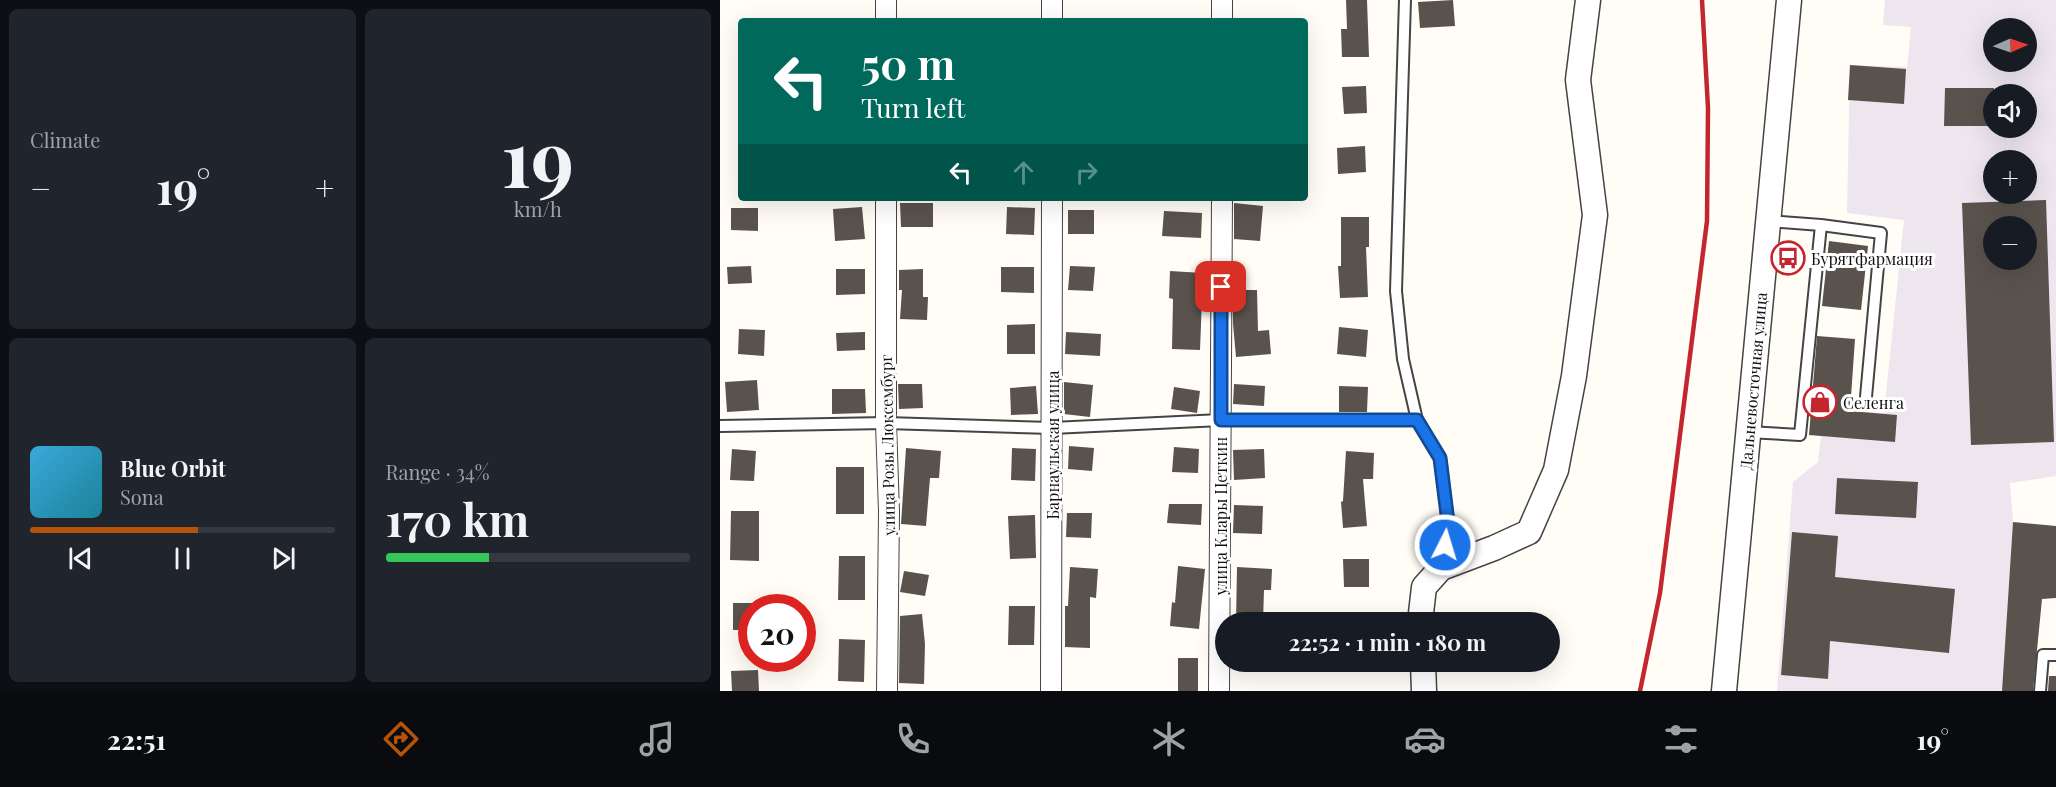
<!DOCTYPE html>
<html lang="en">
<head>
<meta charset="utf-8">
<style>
	body { margin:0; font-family:"Playfair Display",serif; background:#20242c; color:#f1f3f6; height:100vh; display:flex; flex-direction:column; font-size:22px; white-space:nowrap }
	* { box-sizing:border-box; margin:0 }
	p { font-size:20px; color:#9ea1a6 }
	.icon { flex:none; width:33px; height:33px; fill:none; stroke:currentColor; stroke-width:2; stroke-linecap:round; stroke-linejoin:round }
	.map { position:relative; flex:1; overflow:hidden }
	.sheet { display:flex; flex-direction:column; gap:9px; padding:9px; background:#0d0f14; width:720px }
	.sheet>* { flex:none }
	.guide { position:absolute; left:18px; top:18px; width:570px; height:183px; border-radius:6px; box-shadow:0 6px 24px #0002; background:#00695c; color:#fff; overflow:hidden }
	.needle { width:39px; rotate:88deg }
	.buttons { position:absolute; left:1263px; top:18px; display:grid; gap:12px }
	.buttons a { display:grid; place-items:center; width:54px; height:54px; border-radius:50%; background:#171b24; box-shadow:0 6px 24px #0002; font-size:30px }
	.speed { position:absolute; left:18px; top:594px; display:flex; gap:12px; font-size:30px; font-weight:700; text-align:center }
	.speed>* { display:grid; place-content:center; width:78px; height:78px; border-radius:50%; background:#171b24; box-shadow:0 6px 24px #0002; line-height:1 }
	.speed .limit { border:9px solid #d22; background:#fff; color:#111 }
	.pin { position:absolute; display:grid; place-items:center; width:51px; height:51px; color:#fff; margin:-26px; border-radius:12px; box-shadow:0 3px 9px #0006 }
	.me { position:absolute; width:66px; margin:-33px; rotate:5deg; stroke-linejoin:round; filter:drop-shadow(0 0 4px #0008) }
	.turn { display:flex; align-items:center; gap:21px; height:126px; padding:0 24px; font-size:27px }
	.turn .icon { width:78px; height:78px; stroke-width:2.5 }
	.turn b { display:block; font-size:42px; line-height:51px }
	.lanes { display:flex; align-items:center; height:57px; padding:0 24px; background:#0003; justify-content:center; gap:30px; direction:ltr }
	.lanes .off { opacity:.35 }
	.big { font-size:45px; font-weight:700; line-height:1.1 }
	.sheet .card { flex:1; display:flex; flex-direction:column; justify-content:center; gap:9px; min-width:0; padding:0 21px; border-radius:9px; background:#20242c }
	.sheet .dial { align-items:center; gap:0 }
	.dial b { font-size:78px; line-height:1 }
	.song { display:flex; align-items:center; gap:18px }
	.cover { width:72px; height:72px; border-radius:9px; background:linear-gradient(135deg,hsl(200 70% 55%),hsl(190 70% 35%)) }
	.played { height:6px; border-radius:3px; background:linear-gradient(90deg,#b45309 55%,#363941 55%) }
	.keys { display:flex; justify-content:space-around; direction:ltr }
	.heat { display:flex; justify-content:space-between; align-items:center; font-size:33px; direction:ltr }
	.charge { height:9px; border-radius:4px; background:linear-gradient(90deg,#34c759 34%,#363941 0) }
	.sheet .tiles { flex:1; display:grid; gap:9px; grid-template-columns:repeat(2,1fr) }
	.trip { position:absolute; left:495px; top:612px; width:345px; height:60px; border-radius:30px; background:#171b24; box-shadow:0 6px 24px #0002; font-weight:700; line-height:60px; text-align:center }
	.tab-bar { display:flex; height:96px; justify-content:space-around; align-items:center; background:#090b0e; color:#9ea1a6 }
	.tab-bar .icon { width:42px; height:42px }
	.tab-bar .current { color:#b45309 }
	.tab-bar b { font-size:27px; color:#f1f3f6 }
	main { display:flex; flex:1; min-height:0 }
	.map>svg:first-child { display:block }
</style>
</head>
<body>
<main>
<section class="sheet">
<div class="tiles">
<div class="card"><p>Climate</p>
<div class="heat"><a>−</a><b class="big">19°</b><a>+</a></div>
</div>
<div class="card dial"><b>19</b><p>km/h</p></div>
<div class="card">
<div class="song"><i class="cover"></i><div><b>Blue Orbit</b><p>Sona</p></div></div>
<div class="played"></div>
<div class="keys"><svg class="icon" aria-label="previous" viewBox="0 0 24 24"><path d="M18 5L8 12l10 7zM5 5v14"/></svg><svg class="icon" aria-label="pause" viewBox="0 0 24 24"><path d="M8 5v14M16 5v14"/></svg><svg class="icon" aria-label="next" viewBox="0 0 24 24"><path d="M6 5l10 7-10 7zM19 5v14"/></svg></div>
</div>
<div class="card"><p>Range · 34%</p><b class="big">170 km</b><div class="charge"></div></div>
</div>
</section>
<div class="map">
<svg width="1336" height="691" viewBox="0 0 1336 691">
	<rect width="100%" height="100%" fill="#fffdf5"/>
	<path fill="#eee6ef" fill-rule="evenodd" d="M1165,0h171v476l-46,7 3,39 -11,169h-225l16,-209 25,-20 3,-26 27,2 2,-27 34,2 20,-193 -57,-7 3,-148 57,2 4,-40 -28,-2zM1274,28h32v34h-32zM1274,94h32v34h-32zM1274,160h32v34h-32zM1274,226h32v34h-32z"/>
	<path fill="#5a524d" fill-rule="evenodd" d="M626,0h21l2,57h-27l-1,-28h6z
		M733,0l2,26 -35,2 -2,-26z
		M1130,65l56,4 -2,35 -56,-4z
		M646,86l1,27 -23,1 -2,-27z
		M1225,88h49v38h-50z
		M645,146l1,26 -28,2 -1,-26z
		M1326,200l8,242 -83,3 -9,-242zM1274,226h32v34h-32z
		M180,203h33v24h-32z
		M514,203l29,3 -3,35 -26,-2z
		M142,207l3,32 -30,2 -2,-32z
		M287,207l28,1 -1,27 -28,-1z
		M11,208h27v23l-27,-1z
		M348,210h26v24h-26z
		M444,211l38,2 -1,25 -39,-2z
		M621,217h28v30h-3l2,50 -28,1 -2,-32h3z
		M1109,241l39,5 -7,64 -39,-4z
		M31,266l1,17 -24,1 -1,-17z
		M350,266l25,1 -2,24 -25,-1z
		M281,267h33v26l-33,-1z
		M116,269h29v25l-29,1z
		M203,269v28h5l-1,23 -27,-1 2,-29h-3v-20z
		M450,271l33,2 -3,77 -28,-1 1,-50 -4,-1z
		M513,290h24l1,41 11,-1 2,24 -35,3 -3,-33z
		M315,324v30h-28v-29z
		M619,327l29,3 -2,27 -29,-3z
		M19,329l26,1 -1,26 -26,-2z
		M145,332v18l-28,1 -1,-18z
		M346,332l35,2 -1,22 -35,-2z
		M1097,336l38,3 -5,72 47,4 -2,27 -86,-7z
		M37,380l2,30 -32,2 -2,-30z
		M344,382l29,3 -3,32 -26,-3z
		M178,384h24l1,24 -24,1z
		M514,384l31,2 -1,20 -31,-2z
		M316,386l2,28 -27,1 -1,-27z
		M619,386l29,1 -1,25h-28z
		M454,387l26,4 -3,22 -26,-4z
		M112,389h33l1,24 -34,1z
		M349,446l25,2 -2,23 -24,-2z
		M454,447l25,2 -1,24 -26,-1z
		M186,448l35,3 -2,27h-9l-4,48 -25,-2z
		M292,448l24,1 -1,32 -24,-1z
		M12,449l24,2 -2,30 -24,-1z
		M544,449l1,29 -31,2 -1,-30z
		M626,451l28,2 -1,26h-10l4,47 -24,2 -2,-26 2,-1z
		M116,467h28v47h-28z
		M1117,478l81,4 -2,36 -81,-4z
		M449,504h33l-1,21 -34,-2z
		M514,505l29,1 -1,28 -29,-1z
		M11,511h28v50l-29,-1z
		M347,513h25l-1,25 -25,-1z
		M315,515l1,43 -26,1 -2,-43z
		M1293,522l43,4v72l-14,1 -9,92h-31z
		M1072,532l46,4 -3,41 120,12 -6,64 -119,-12 -2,38 -47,-4z
		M119,556h26v44h-27z
		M623,559h26v28h-25z
		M458,566l27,3 -6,60 -29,-3 2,-24 3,1z
		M350,567l28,2 -2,29 -6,-1v51l-25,-1v-41h3z
		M517,567l35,2 -1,21h-7l-1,32h-27z
		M184,571l25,4 -4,21 -25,-4z
		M13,603h19v27h-19z
		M289,606h26l-1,39h-26z
		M202,614l3,30 -1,40 -25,-1 1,-67z
		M119,639l26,1 -1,42 -26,-1z
		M458,658h20v33h-20z
		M38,670l1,21h-27l-1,-20z
		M1329,676h7v15h-8z"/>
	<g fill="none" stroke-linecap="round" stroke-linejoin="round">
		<defs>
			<path id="service" d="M685,0l-9,291 7,68 14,61 23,38 8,64 -7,45
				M1048,221l53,4
				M0,426l166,-3 166,5 169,-8h196
				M1028,432l52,3 21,-210 60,8 -15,164
				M1320,691l3,-36h13"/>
			<path id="minor" d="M166,21v-21
				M332,21v-21
				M502,21v-21
				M166,198v225l3,89 -2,179
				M331,691l1,-493
				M499,691l3,-493"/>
			<path id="tertiary" d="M700,622l4,-35 17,-19 53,-20 35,-16 27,-62 18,-94 21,-161 -17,-135 10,-80
				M703,662l1,29
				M1004,691l65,-691"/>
		</defs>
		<use href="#service" stroke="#444" stroke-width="14"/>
		<use href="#minor" stroke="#444" stroke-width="22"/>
		<use href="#tertiary" stroke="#444" stroke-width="27"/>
		<use href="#service" stroke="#fff" stroke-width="10"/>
		<use href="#minor" stroke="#fff" stroke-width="20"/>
		<use href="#tertiary" stroke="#fff" stroke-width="24"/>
		<path stroke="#c4262e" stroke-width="4.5" d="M920,691l20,-98 47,-372 1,-113 -6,-108"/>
	</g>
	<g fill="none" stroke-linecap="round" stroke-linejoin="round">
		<defs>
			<path id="route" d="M501,287v133h196l23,38 8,64 -3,23"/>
		</defs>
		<use href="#route" stroke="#114b97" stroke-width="15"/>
		<use href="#route" stroke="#1a73e8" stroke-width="10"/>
	</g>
	<defs>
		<symbol id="bus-ring" viewBox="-11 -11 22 22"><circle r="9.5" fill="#fff" stroke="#c4262e" stroke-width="1.5"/><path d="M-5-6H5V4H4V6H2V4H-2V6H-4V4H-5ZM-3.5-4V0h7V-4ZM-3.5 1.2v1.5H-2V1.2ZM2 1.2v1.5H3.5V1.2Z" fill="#c4262e"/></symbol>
		<symbol id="shop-ring" viewBox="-11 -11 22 22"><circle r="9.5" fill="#fff" stroke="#c4262e" stroke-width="1.5"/><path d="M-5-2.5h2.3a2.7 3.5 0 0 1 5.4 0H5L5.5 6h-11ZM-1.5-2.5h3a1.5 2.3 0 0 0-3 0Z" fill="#c4262e"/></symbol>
	</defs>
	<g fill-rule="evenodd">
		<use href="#bus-ring" x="1049" y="239" width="38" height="38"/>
		<use href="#shop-ring" x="1081" y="383" width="38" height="38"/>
	</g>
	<g text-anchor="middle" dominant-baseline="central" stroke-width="6" stroke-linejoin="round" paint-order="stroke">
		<g font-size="16" fill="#111" stroke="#fff" text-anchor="start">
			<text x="1091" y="258">Бурятфармация</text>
			<text x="1123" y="402">Селенга</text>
		</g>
		<g font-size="16" fill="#111" stroke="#fff">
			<text transform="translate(1033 381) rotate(-85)">Дальневосточная улица</text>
			<text transform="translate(167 445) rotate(-91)">улица Розы Люксембург</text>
			<text transform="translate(332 445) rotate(-90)">Барнаульская улица</text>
			<text transform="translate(500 516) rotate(-90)">улица Клары Цеткин</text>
		</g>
	</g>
</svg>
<div class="buttons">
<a><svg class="needle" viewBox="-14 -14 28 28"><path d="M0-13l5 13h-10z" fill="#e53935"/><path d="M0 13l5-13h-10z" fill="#9ea1a6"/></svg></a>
<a><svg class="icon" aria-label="sound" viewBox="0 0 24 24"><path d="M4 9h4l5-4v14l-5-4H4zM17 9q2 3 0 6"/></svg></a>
<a>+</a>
<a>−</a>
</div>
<div class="speed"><div class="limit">20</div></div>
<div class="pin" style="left:501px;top:287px;background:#d93025"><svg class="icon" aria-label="arrive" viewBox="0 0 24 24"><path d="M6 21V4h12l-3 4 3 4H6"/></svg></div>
<svg class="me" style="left:725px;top:545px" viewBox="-20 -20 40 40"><circle r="17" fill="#1a73e8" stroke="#fff" stroke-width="3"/><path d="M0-11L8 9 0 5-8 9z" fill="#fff"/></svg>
<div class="trip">22:52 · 1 min · 180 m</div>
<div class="guide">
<div class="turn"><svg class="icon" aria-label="left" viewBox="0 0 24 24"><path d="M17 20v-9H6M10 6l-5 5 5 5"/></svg><div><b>50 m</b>Turn left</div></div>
<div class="lanes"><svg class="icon" aria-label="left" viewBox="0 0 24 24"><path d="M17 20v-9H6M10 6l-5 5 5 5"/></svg><svg class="icon off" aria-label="ahead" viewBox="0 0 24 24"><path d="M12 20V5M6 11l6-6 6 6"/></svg><svg class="icon off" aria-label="right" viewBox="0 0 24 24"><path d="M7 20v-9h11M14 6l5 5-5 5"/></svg></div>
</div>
</div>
</main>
<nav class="tab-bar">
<b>22:51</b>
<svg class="icon current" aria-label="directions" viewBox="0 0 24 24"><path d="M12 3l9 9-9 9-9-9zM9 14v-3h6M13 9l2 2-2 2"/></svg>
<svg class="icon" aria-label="music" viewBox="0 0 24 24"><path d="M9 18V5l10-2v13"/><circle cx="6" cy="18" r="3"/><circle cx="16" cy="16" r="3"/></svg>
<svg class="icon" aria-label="phone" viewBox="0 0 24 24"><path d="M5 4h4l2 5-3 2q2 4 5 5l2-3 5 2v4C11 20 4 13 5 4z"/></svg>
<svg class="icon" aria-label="climate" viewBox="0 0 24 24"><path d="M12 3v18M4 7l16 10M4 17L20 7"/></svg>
<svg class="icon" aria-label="car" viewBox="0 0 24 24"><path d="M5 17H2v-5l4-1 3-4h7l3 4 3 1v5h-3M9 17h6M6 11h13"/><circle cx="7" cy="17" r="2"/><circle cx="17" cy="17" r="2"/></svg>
<svg class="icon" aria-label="filters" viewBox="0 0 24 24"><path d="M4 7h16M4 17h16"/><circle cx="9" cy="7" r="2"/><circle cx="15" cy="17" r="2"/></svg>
<b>19°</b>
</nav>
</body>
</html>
